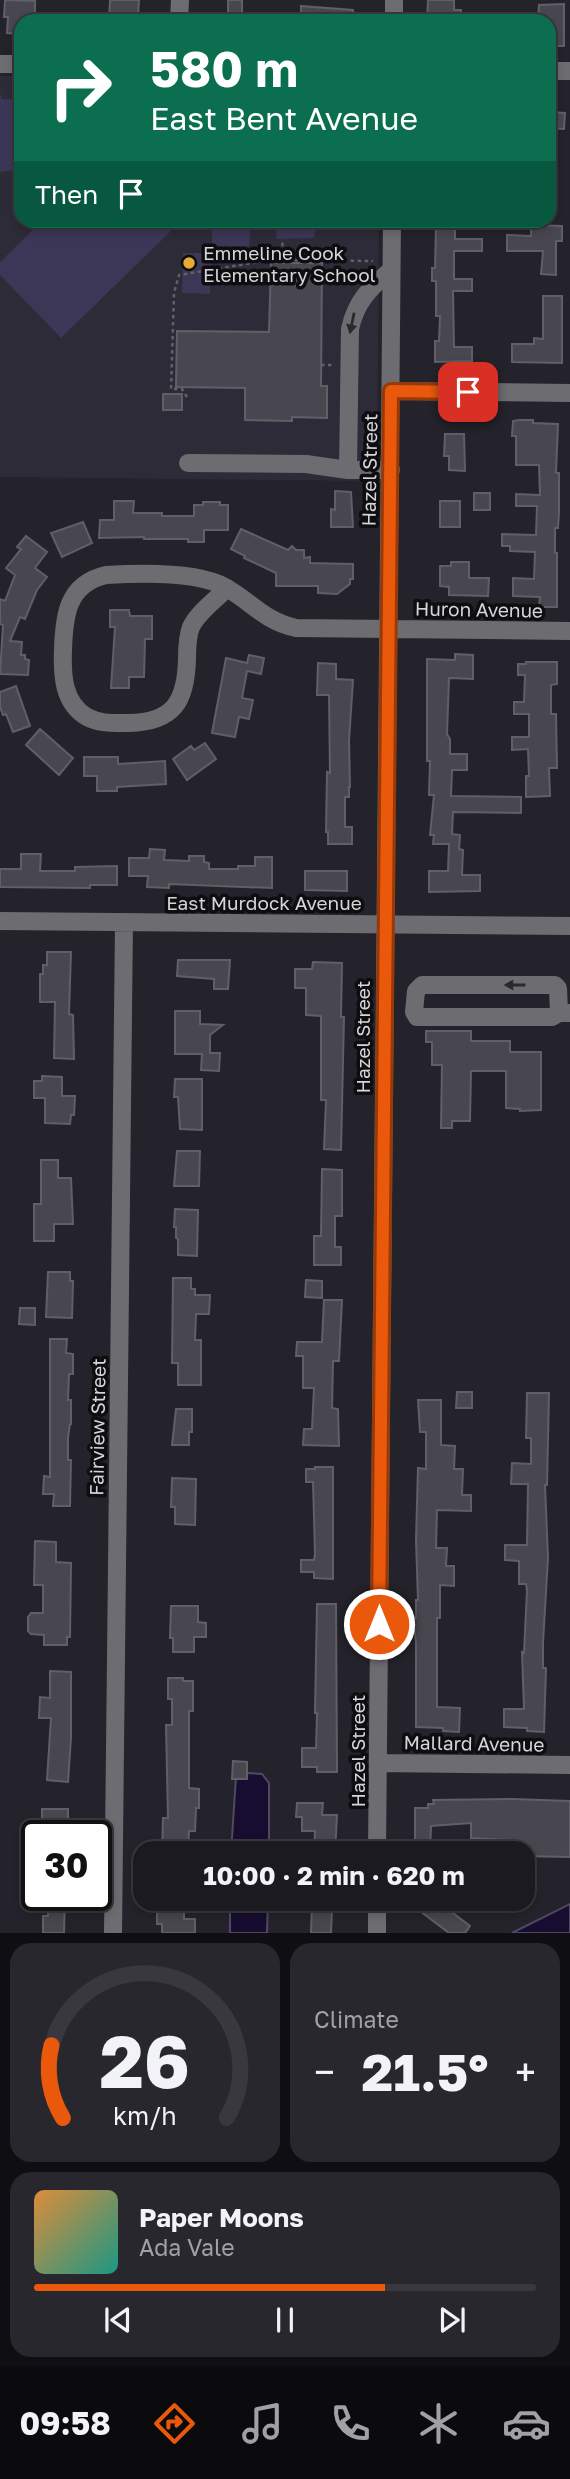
<!DOCTYPE html>
<html lang="en">
<head>
<meta charset="utf-8">
<style>
	body { margin:0; font-family:"Golos Text",sans-serif; background:#28272d; color:#f1f3f6; height:100vh; display:flex; flex-direction:column; font-size:26px; white-space:nowrap }
	* { box-sizing:border-box; margin:0 }
	p { font-size:23px; color:#a0a1a5 }
	.icon { flex:none; width:38px; height:38px; fill:none; stroke:currentColor; stroke-width:2; stroke-linecap:round; stroke-linejoin:round }
	.map { position:relative; height:1933px; overflow:hidden }
	.drawer { display:flex; flex-direction:column; gap:10px; padding:10px; background:#0f0e12; flex:1 }
	.drawer>* { flex:none }
	.guide { position:absolute; left:14px; top:14px; width:542px; height:214px; border-radius:21px; box-shadow:0 4px 10px #0003,0 0 0 2px #39383e; background:#0b6e4f; color:#fff; overflow:hidden }
	.speed { position:absolute; left:21px; top:1820px; display:flex; gap:14px; font-size:35px; font-weight:700; text-align:center }
	.speed>* { display:grid; place-content:center; width:91px; height:91px; border-radius:50%; background:#1b1a20; box-shadow:0 4px 10px #0003,0 0 0 2px #39383e; line-height:1 }
	.speed .limit { border:4px solid #111; border-radius:10px; background:#fff; color:#111 }
	.pin { position:absolute; display:grid; place-items:center; width:60px; height:60px; color:#fff; margin:-30px; border-radius:14px; box-shadow:0 4px 10px #0006 }
	.me { position:absolute; width:77px; margin:-38px; rotate:0deg; stroke-linejoin:round; filter:drop-shadow(0 0 5px #0008) }
	.turn { display:flex; align-items:center; gap:24px; height:147px; padding:0 21px; font-size:32px }
	.turn .icon { width:91px; height:91px; stroke-width:2.5 }
	.turn b { display:block; font-size:49px; line-height:60px }
	.then { display:flex; align-items:center; height:66px; padding:0 21px; background:#0003; gap:14px; font-size:26px }
	.big { font-size:52px; font-weight:700; line-height:1.1 }
	.drawer .widget { flex:1; display:flex; flex-direction:column; justify-content:center; gap:10px; min-width:0; padding:0 24px; border-radius:21px; background:#28272d }
	.drawer .dial { align-items:center; gap:0 }
	.dial svg { height:182px; overflow:visible; fill:none; stroke:#39383e; stroke-width:7; stroke-linecap:round; text-anchor:middle }
	.dial text { fill:#f1f3f6; stroke:none }
	.song { display:flex; align-items:center; gap:21px }
	.cover { width:84px; height:84px; border-radius:10px; background:linear-gradient(135deg,hsl(30 70% 55%),hsl(170 70% 35%)) }
	.played { height:7px; border-radius:4px; background:linear-gradient(90deg,#ea580c 70%,#39383e 70%) }
	.keys { display:flex; justify-content:space-around; direction:ltr }
	.heat { display:flex; justify-content:space-between; align-items:center; font-size:38px; direction:ltr }
	.drawer .tiles { flex:1; display:grid; gap:10px; grid-template-columns:1fr 1fr }
	.widget:last-child { grid-column:span 2 }
	.trip { position:absolute; left:133px; top:1841px; width:402px; height:70px; border-radius:21px; background:#1b1a20; box-shadow:0 4px 10px #0003,0 0 0 2px #39383e; font-weight:700; line-height:70px; text-align:center }
	.dock { display:flex; height:112px; justify-content:space-around; align-items:center; background:#0b0a0d; color:#a0a1a5 }
	.dock .icon { width:49px; height:49px }
	.dock .selected { color:#ea580c }
	.dock b { font-size:32px; color:#f1f3f6 }
	.map>svg:first-child { display:block }
</style>
</head>
<body>
<div class="map">
<svg width="570" height="1933" viewBox="0 0 570 1933">
	<rect width="100%" height="100%" fill="#24232b"/>
	<path fill="#2d2b38" d="M0,76h21v144l358,1 -2,260 -377,-4z"/>
	<path fill="#3c3756" d="M0,94l2,5 19,1 -1,69 -20,3z
		M42,221h119l10,10 -110,107 -61,-63v-13z
		M212,221h39l-2,25h-37z
		M277,221h40l-3,17 -38,1z
		M183,253h29l-2,41 -28,-1z"/>
	<path fill="#170d30" stroke="#504963" stroke-width="2" d="M249,1773l13,1 7,9v70h-38l5,-76z
		M230,1899h38l-1,34h-37z
		M570,1904v29h-58z"/>
	<path fill="#48474f" stroke="#605f68" stroke-width="2" d="M5,0l30,1v14h-6v6h-8v13l-14,-1 1,-16h-4z
		M110,0h29l-1,16h-8v5h-21z
		M228,0h14v21h-14z
		M428,0h26v10h7l-1,11h-33z
		M564,4v42h-14v-28h-12l1,-13z
		M301,6l52,4v11h-52z
		M550,112l15,1 -1,16 -14,-1z
		M438,220h17v19h27v12h-28v28h18v12h-19l1,56h18v14l-37,1v-21h4l1,-25h-4v-35h-4v-13h3l1,-42 2,1z
		M531,225l31,1v15h-6v34l-15,-1 2,-23h-36v-16l24,1z
		M271,263h51l-1,123h6v32l-35,-1v4l-47,-1v-32l-69,-1 1,-56 92,1z
		M543,296h19v67l-50,-1v-18h22v-6l9,1z
		M163,394h19v16h-19z
		M519,420h14v3l25,1 -2,49h3v39l-1,16h-3v25h2v54h-18l1,-10 -27,-1v-18l21,1 1,-27 -25,-1v-5h-8v-12l34,1 1,-29h-21v-12l24,1 -1,-30h-23v-29h-4l1,-15z
		M445,434h19l1,37 -16,-1v-14h-5z
		M335,491l16,1 2,35h-22v-18l4,1z
		M474,493h16v17h-16z
		M114,501h20l-1,12h29v3h32v-11h9v-3h17v3h8v25h-24v12h-16v-3h-44v-2l-45,1 1,-18h14z
		M440,501h20v26h-20z
		M83,522l9,21 -30,14 -11,-24z
		M241,529l47,21 4,-4 4,4h8v8l6,-1v6l43,1v15h-3v5l-13,10 -19,-1v-7h-42v-13l-32,-15 1,-2 -14,-7z
		M26,536l21,16 -12,16 12,9 -10,13 -12,29 -5,-2 -10,24 12,1 -1,13h4v4l4,1 -1,15 -28,-1 3,-49 -3,-1v-25l5,2 10,-26 -9,-7 15,-19 -4,-2z
		M451,562h18v16h20l-1,18 -39,-1v-8l-9,-1v-20h11z
		M110,610h19l1,6h22v23h-7l-1,38h-15v11h-18l4,-61h-5z
		M455,654l18,1v24l-24,-1 -2,56 3,5v15h17v16h-15l-1,26 70,1v16l-68,-1 -1,22 8,1 -1,14 4,1 -1,25h18v16l-51,1v-21h19l1,-27h-16l1,-9h-4l4,-40h-5l1,-34h-3v-102l28,1z
		M249,655l15,3 -3,16 -14,-3 -5,27 11,2 -4,19 -10,-2 -4,20 -23,-4 14,-75 21,5z
		M526,662h31v22l-6,1v29h5l1,54h-8l1,28 -24,1v-21h3l-1,-27 -16,1v-13h17v-23h-15v-12h10l1,-27h-7v-11h8z
		M318,663l18,1v15l17,1 -4,61 1,46h-1v10h-4v30h7v17h-24v-12h-2l1,-60 3,1 -1,-78h-12z
		M16,686l14,40 -17,6 -7,-18 -3,1 -3,-8v-15z
		M40,729l33,29 -14,17 -33,-30z
		M205,743l11,16 -29,21 -14,-21 18,-13 3,4z
		M84,757h34v7l47,-3 1,23 -49,3v4h-20v-15h-13z
		M150,849l15,1 -1,10 25,1v-5h15v6l5,1v6h29v-3h17v-9h17v31l-103,-4v4l-22,-1 1,-11h-19v-18h20z
		M21,854h20l-1,17h35v-4l42,-1v19h-27v3l-90,-1v-18h21z
		M305,871h42v20l-42,-1z
		M47,952h24l-2,62 4,1 1,44 -20,-1 1,-56h-15v-28h3v-9h4z
		M178,960h52l-2,29h-14v-10l-37,-3z
		M313,962l29,1 -1,54h3l-3,133 -17,-1 2,-49h-5v-84l-15,-1v-27h-11v-19h17z
		M175,1011h25v13l23,1 -13,10v18h10l-1,18 -18,-1 1,-16h-27z
		M426,1031h45v10h39v11h31v58l-21,1v-2l-14,-1v-37h-35l-1,50h-18v7h-11l1,-63h-10v-23h-6z
		M42,1076l20,1v19h13l-1,19h-3l-1,9 -25,-1v-25h-11v-17h8z
		M175,1079h27v51l-22,-1 -2,-32h-4z
		M177,1151h23l-1,35h-25z
		M41,1160h17v18h13l2,46h-19v17h-20v-37h7z
		M322,1169l20,1v46h-7v31h6v18h-27v-29h7z
		M175,1209l23,1 -1,46 -19,-1v-16l-2,-1v-11h-2z
		M48,1272h22v9h3l-1,37 -26,-1z
		M173,1278h18v11h4v6h15l-1,19h-13l-1,26h6v45h-23v-22h-6z
		M306,1280l16,1v17l-17,-1z
		M324,1300h18l-3,61h-6l-1,47 6,1 1,37 -36,-1 1,-16h8l2,-41h-11v-32h-7l1,-14h25z
		M20,1308h15v17l-16,-1z
		M50,1339h17l-1,14 7,1v20h-4l-1,26h3v24h-1l-2,13v23h3l-1,46h-17l1,-12h-11l1,-18 6,1z
		M457,1392h15v16h-16z
		M527,1393h22l-2,92h-2l3,73 -5,85v25h3l-2,64 -17,-1v-3l-23,-1v-18h20l-2,-57 2,1 3,-63 -1,-6h-7v-23l-14,-1v-15h22l1,-61h-17l1,-21 19,1v-26h-5z
		M418,1400h23v45l14,1 -1,23h9l-1,26h9v16l-34,-1 -1,38h11l-1,18h8v20l-14,-1v33h-3v89l23,1 -1,24 -16,-1v-3l-27,-1v-85l-3,-24h3v-18h2l-2,-60 2,-72 8,1v-37h-6z
		M176,1409h16v23h-3v13h-17z
		M315,1467h18v112l-19,-1v-6h-13v-12h13l1,-6 -2,-72h-7v-13h9z
		M172,1478l24,1 -1,46 -20,-1v-17h-4z
		M35,1541l21,1v20l15,1 -1,74h-3v8h-23v-10l-13,-1 -3,-3v-14l3,-4h12v-28h-9z
		M317,1604h19l1,168h-20v-5h-15v-19h14l1,-35h-2z
		M171,1606h27v16l8,1v14h-12v15h-21v-14h-3z
		M50,1671l21,1v66l-3,44 -21,-2 4,-62h-12l1,-21 10,1z
		M168,1678h15v3h10v30h-4v77l10,1v19h-3l-1,23h-6l-1,22h-26l1,-35h5l-2,-93h6v-26h-4z
		M233,1761l14,1v17h-15z
		M513,1799l57,2v56l-47,-1v-3h-9l-2,-13 -41,-2v-15l-40,3 -1,27h-15v-45h13v-4h6l-1,-4z
		M297,1803h26l-1,12h15l-2,38h-21l1,-22h-13v-14h-6z
		M42,1809h26v27h-22v-12h-4z
		M48,1895h17l-1,38h-21v-17h5z
		M422,1899h29l-2,11 21,16 -5,7h-16l-33,-25z
		M157,1904h27v15h11v14h-33v-9h-5z
		M312,1906l20,1 -1,26h-20z"/>
	<g fill="none" stroke-linecap="round" stroke-linejoin="round">
		<path stroke="#626168" stroke-width="2.5" stroke-dasharray="3.5 3.5" stroke-linecap="butt" d="M281,260l2,-21
			M321,365h13
			M187,397l-5,-8h-11l3,-96 5,-18 92,-15 102,1"/>
		<path stroke="#6d6c70" stroke-width="18" d="M179,21l1,-21
			M394,21v-21
			M0,64h21
			M550,71h20
			M391,391l179,2
			M188,463l118,1 42,6
			M391,470h-43l2,-141c6,-28 20,-41 41,-59
			M227,588c-11,12 -29,24 -36,39 -4,10 -4,22 -4,32 -1,42 -13,63 -58,64 -15,0 -29,1 -42,-6 -24,-14 -25,-42 -24,-67 1,-34 4,-66 43,-75 33,-2 91,-4 119,12 27,15 39,34 71,41l274,3
			M0,921l570,5
			M559,1013l-1,-25 -3,-3h-133l-6,6 -2,21 3,5h135l7,-4h11
			M378,1763l192,2
			M377,1853l15,-1633
			M113,1933l11,-1011
			M377,1933v-34"/>
	</g>
	<defs><path id="oneway-solid" d="M-6-.8H1V-3.2L6.5 0L1 3.2V.8H-6Z" transform="scale(1.75)"/></defs>
	<g fill="#2a2a2d">
		<use href="#oneway-solid" transform="translate(352 323) rotate(102)"/>
		<use href="#oneway-solid" transform="translate(515 985) rotate(180)"/>
	</g>
	<g fill="none" stroke-linecap="round" stroke-linejoin="round">
		<defs>
			<path id="route" d="M379,1624l12,-1233 77,1"/>
		</defs>
		<use href="#route" stroke="#983908" stroke-width="18"/>
		<use href="#route" stroke="#ea580c" stroke-width="12"/>
	</g>
	<circle fill="#e6ad36" stroke="#0e0d10" stroke-width="2.5" cx="189" cy="263" r="7"/>
	<g text-anchor="middle" dominant-baseline="central" stroke-width="7" stroke-linejoin="round" paint-order="stroke">
		<g font-size="19" fill="#d5d5da" stroke="#0e0d10" text-anchor="start">
			<text x="203" y="252">Emmeline Cook<tspan x="203" dy="22">Elementary School</tspan></text>
		</g>
		<g font-size="19" fill="#d5d5da" stroke="#0e0d10">
			<text transform="translate(369 470) rotate(-89)">Hazel Street</text>
			<text transform="translate(479 609) rotate(1)">Huron Avenue</text>
			<text x="264" y="902">East Murdock Avenue</text>
			<text transform="translate(362 1037) rotate(-90)">Hazel Street</text>
			<text transform="translate(97 1427) rotate(-89)">Fairview Street</text>
			<text transform="translate(474 1743) rotate(1)">Mallard Avenue</text>
			<text transform="translate(357 1751) rotate(-90)">Hazel Street</text>
		</g>
	</g>
</svg>
<div class="speed"><div class="limit">30</div></div>
<div class="pin" style="left:468px;top:392px;background:#d93025"><svg class="icon" aria-label="arrive" viewBox="0 0 24 24"><path d="M6 21V4h12l-3 4 3 4H6"/></svg></div>
<svg class="me" style="left:379px;top:1624px" viewBox="-20 -20 40 40"><circle r="17" fill="#ea580c" stroke="#fff" stroke-width="3"/><path d="M0-11L8 9 0 5-8 9z" fill="#fff"/></svg>
<div class="trip">10:00 · 2 min · 620 m</div>
<div class="guide">
<div class="turn"><svg class="icon" aria-label="right" viewBox="0 0 24 24"><path d="M7 20v-9h11M14 6l5 5-5 5"/></svg><div><b>580 m</b>East Bent Avenue</div></div>
<div class="then">Then<svg class="icon" aria-label="arrive" viewBox="0 0 24 24"><path d="M6 21V4h12l-3 4 3 4H6"/></svg></div>
</div>
</div>
<section class="drawer">
<div class="tiles">
<div class="widget dial"><svg viewBox="0 0 100 80">
<path d="M14 69A42 42 0 1 1 86 69"/>
<path d="M14 69A42 42 0 0 1 9 37" stroke="#ea580c"/>
<text x="50" y="56" font-size="32" font-weight="700">26</text>
<text x="50" y="72" font-size="11">km/h</text>
</svg></div>
<div class="widget"><p>Climate</p>
<div class="heat"><a>−</a><b class="big">21.5°</b><a>+</a></div>
</div>
<div class="widget">
<div class="song"><i class="cover"></i><div><b>Paper Moons</b><p>Ada Vale</p></div></div>
<div class="played"></div>
<div class="keys"><svg class="icon" aria-label="previous" viewBox="0 0 24 24"><path d="M18 5L8 12l10 7zM5 5v14"/></svg><svg class="icon" aria-label="pause" viewBox="0 0 24 24"><path d="M8 5v14M16 5v14"/></svg><svg class="icon" aria-label="next" viewBox="0 0 24 24"><path d="M6 5l10 7-10 7zM19 5v14"/></svg></div>
</div>
</div>
</section>
<nav class="dock">
<b>09:58</b>
<svg class="icon selected" aria-label="directions" viewBox="0 0 24 24"><path d="M12 3l9 9-9 9-9-9zM9 14v-3h6M13 9l2 2-2 2"/></svg>
<svg class="icon" aria-label="music" viewBox="0 0 24 24"><path d="M9 18V5l10-2v13"/><circle cx="6" cy="18" r="3"/><circle cx="16" cy="16" r="3"/></svg>
<svg class="icon" aria-label="phone" viewBox="0 0 24 24"><path d="M5 4h4l2 5-3 2q2 4 5 5l2-3 5 2v4C11 20 4 13 5 4z"/></svg>
<svg class="icon" aria-label="climate" viewBox="0 0 24 24"><path d="M12 3v18M4 7l16 10M4 17L20 7"/></svg>
<svg class="icon" aria-label="car" viewBox="0 0 24 24"><path d="M5 17H2v-5l4-1 3-4h7l3 4 3 1v5h-3M9 17h6M6 11h13"/><circle cx="7" cy="17" r="2"/><circle cx="17" cy="17" r="2"/></svg>
</nav>
</body>
</html>
